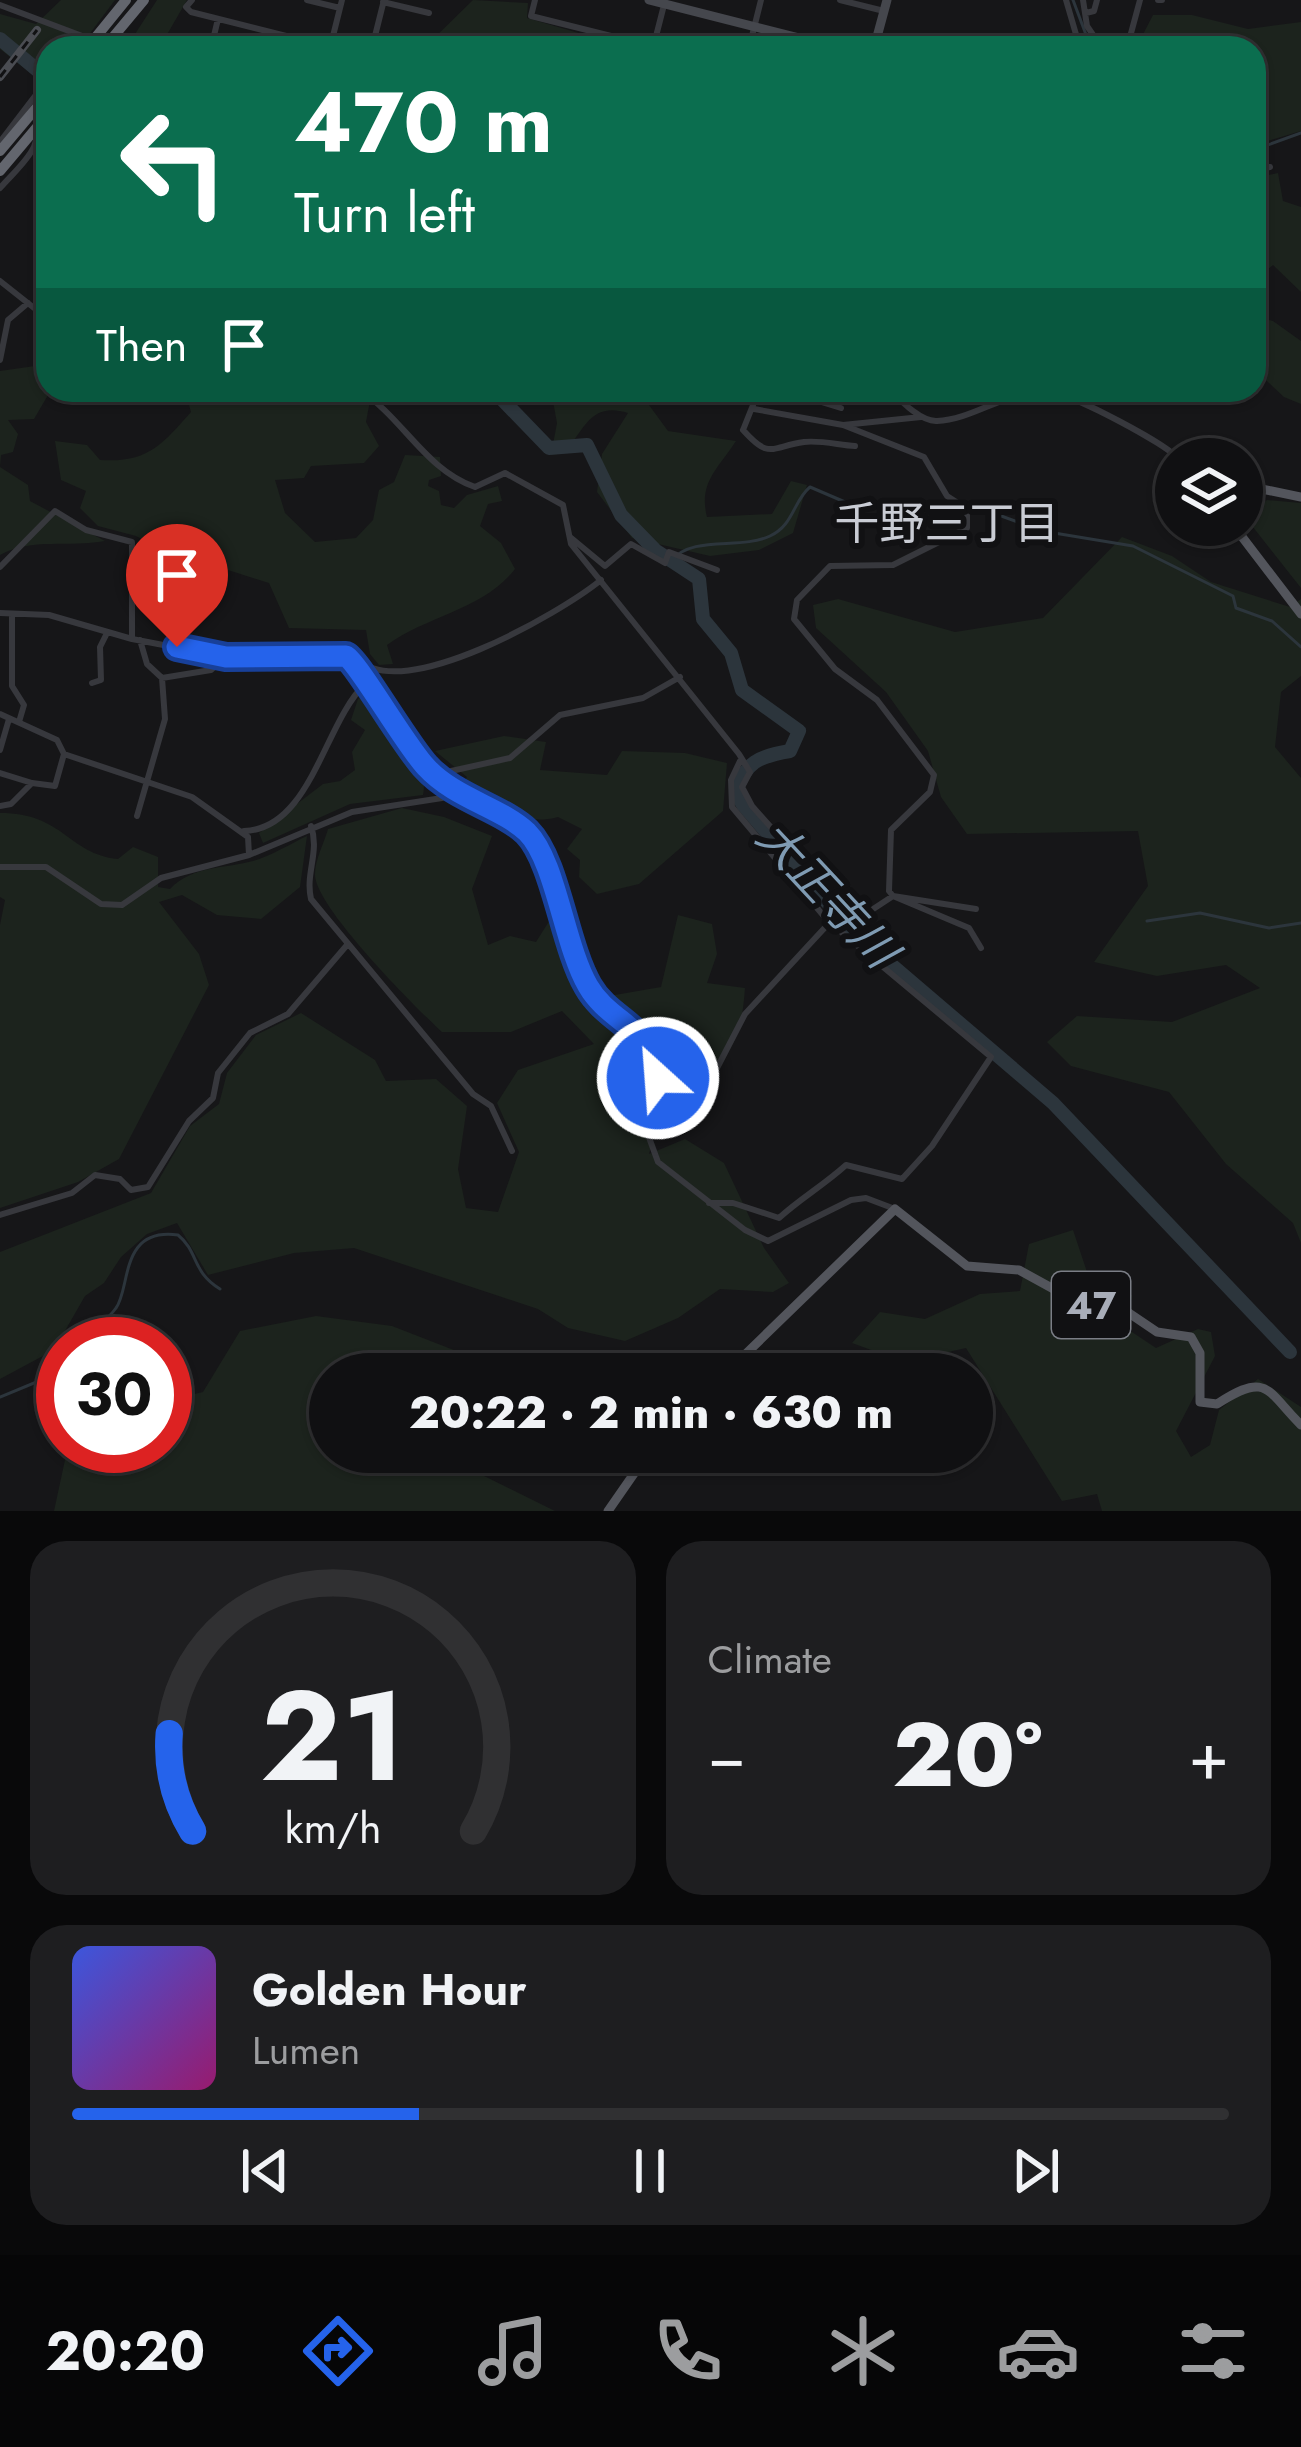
<!DOCTYPE html>
<html lang="en">
<head>
<meta charset="utf-8">
<style>
	body { margin:0; font-family:Jost,"Noto Sans JP",sans-serif; background:#1e1e20; color:#f1f3f6; height:100vh; display:flex; flex-direction:column; font-size:45px; white-space:nowrap }
	* { box-sizing:border-box; margin:0 }
	p { font-size:39px; color:#9c9d9f }
	.icon { flex:none; width:66px; height:66px; fill:none; stroke:currentColor; stroke-width:2; stroke-linecap:round; stroke-linejoin:round }
	.map { position:relative; height:1511px; overflow:hidden }
	.side { display:flex; flex-direction:column; gap:30px; padding:30px; background:#09090a; flex:1 }
	.side>* { flex:none }
	.guide { position:absolute; left:36px; top:36px; width:1230px; height:366px; border-radius:36px; box-shadow:0 3px 9px #0004,0 0 0 3px #303032; background:#0b6e4f; color:#fff; overflow:hidden }
	.controls { position:absolute; left:1155px; top:438px; display:grid; gap:24px }
	.controls a { display:grid; place-items:center; width:108px; height:108px; border-radius:50%; background:#101012; box-shadow:0 3px 9px #0004,0 0 0 3px #303032; font-size:60px }
	.speed { position:absolute; left:36px; top:1317px; display:flex; gap:24px; font-size:60px; font-weight:700; text-align:center }
	.speed>* { display:grid; place-content:center; width:156px; height:156px; border-radius:50%; background:#101012; box-shadow:0 3px 9px #0004,0 0 0 3px #303032; line-height:1 }
	.speed .limit { border:18px solid #d22; background:#fff; color:#111 }
	.pin { position:absolute; display:grid; place-items:center; width:102px; height:102px; color:#fff; margin:-123px -51px; border-radius:50% 50% 50% 0; rotate:-45deg; box-shadow:0 0 12px #0007 }
	.pin .icon { rotate:45deg }
	.me { position:absolute; width:132px; margin:-66px; rotate:334deg; stroke-linejoin:round; filter:drop-shadow(0 0 9px #0008) }
	.turn { display:flex; align-items:center; gap:42px; height:252px; padding:0 60px; font-size:54px }
	.turn .icon { width:156px; height:156px; stroke-width:2.5 }
	.turn b { display:block; font-size:84px; line-height:102px }
	.then { display:flex; align-items:center; height:114px; padding:0 60px; background:#0003; gap:24px; font-size:45px }
	.big { font-size:90px; font-weight:800; line-height:1.1 }
	.side .card { flex:1; display:flex; flex-direction:column; justify-content:center; gap:18px; min-width:0; padding:0 42px; border-radius:36px; background:#1e1e20 }
	.side .dial { align-items:center; gap:0 }
	.dial svg { height:312px; overflow:visible; fill:none; stroke:#303032; stroke-width:7; stroke-linecap:round; text-anchor:middle }
	.dial text { fill:#f1f3f6; stroke:none }
	.song { display:flex; align-items:center; gap:36px }
	.cover { width:144px; height:144px; border-radius:18px; background:linear-gradient(135deg,hsl(230 70% 55%),hsl(320 70% 35%)) }
	.played { height:12px; border-radius:6px; background:linear-gradient(90deg,#2563eb 30%,#303032 30%) }
	.keys { display:flex; justify-content:space-around; direction:ltr }
	.heat { display:flex; justify-content:space-between; align-items:center; font-size:66px; direction:ltr }
	.side .tiles { flex:1; display:grid; gap:30px; grid-template-columns:1fr 1fr }
	.card:last-child { grid-column:span 2 }
	.trip { position:absolute; left:309px; top:1353px; width:684px; height:120px; border-radius:60px; background:#101012; box-shadow:0 3px 9px #0004,0 0 0 3px #303032; font-weight:800; line-height:120px; text-align:center }
	.tab-bar { display:flex; height:192px; justify-content:space-around; align-items:center; background:#060607; color:#9c9d9f }
	.tab-bar .icon { width:84px; height:84px }
	.tab-bar .current { color:#2563eb }
	.tab-bar b { font-size:54px; color:#f1f3f6 }
	.map>svg:first-child { display:block }
</style>
</head>
<body>
<div class="map">
<svg width="1301" height="1511" viewBox="0 0 1301 1511">
	<rect width="100%" height="100%" fill="#161618"/>
	<path fill="#1c231d" d="M61,0h54l-36,48h-31l-1,38 -47,-37v-35l36,10z
		M157,0h30l-22,38 13,10h-52z
		M473,0l55,3 -1,15 103,30h-206z
		M1153,15h39l56,14 53,-7v109l-47,14v-97h-113l-3,-4z
		M1278,173l5,28 18,6v85l-28,-27 -19,16v-103z
		M1254,298v18l19,5 28,20v63l-17,-7 -30,-28z
		M42,365l6,30 -14,24 -26,1 10,14 -5,18 -12,3 -1,11v-95z
		M185,390h187l-6,32 13,24 -15,17 -53,3 -7,12 -29,2 10,33 30,29 41,-4 17,-18 6,-30 15,-8 11,-27 35,2 1,19 -12,4 -1,6 11,5 2,14 13,3 13,-13 31,-9 4,15 -14,3 -8,22 21,17 14,26c-32,41 -87,46 -128,76l6,19 -14,1 -9,-11 -4,-24 -77,-2 -20,-45 -41,-13 -6,18 -14,10 -9,-4 -7,-28 -56,-30 -38,-10 -18,-18 6,-17 -25,-11 -6,-39 32,4 13,15c47,3 61,-14 91,-48z
		M551,390h99l-1,15 19,26 68,10c-17,27 -38,41 -29,76l65,-3 19,-33 16,4 -14,48 -34,17 -49,6 -78,-18 -35,-46 5,-38 26,-41c-36,-11 -43,14 -63,40l-14,2 6,-32z
		M0,467l28,18 2,16 75,40c-36,7 -73,-4 -105,14z
		M1267,500l34,3v85l-56,-71z
		M1122,537l50,19 39,26 79,25 11,-8v77l-20,16 -6,55 26,31v465l-8,-20 -67,-59 -57,-72 -98,-26 -24,-24 30,-26 95,6 88,-34 -34,-23 -69,11 -63,-14 54,-76 -10,-55 -171,3 -26,-37 -13,-46 -42,-59 -70,-64 -3,-23 25,-6 117,33 88,-14z
		M376,688c25,23 54,72 47,107l-73,9 -87,39 -4,-10 64,-49 17,-3 15,-11 -3,-18 13,-22 -14,-10 7,-21z
		M504,736l42,6 -6,28 67,5 15,-24 63,2 42,10 -4,48 -84,73 -42,10 -18,-17 1,-17 -13,-11 15,-20 -24,-12c-37,10 -66,-11 -97,-31l6,-9 -32,-26z
		M402,808l42,9 48,19 -20,53 16,56 22,-9 26,6 27,-43 46,97 52,-9 17,-72 34,9 5,30 -10,29 38,5c-4,53 -12,74 -66,90l-20,38 -10,38 36,-15 39,24 40,85 25,35 -16,9 -53,-3 -42,29 -53,23 -57,-13 -30,-19 -184,-61 -60,5 -86,22 -31,-52 -30,11 -26,23 -17,26 -19,13 -31,54 -54,29v-127l151,-59 39,-67 29,-22 8,-31 29,-38 45,-22 74,47 11,21 50,-2 31,27 -9,63 8,39 32,4 21,-60 -22,-49 21,-33 76,-26 -32,-33 -51,21h-69c-26,-24 -128,-126 -127,-158 0,-14 9,-31 13,-45z
		M0,813c64,0 68,41 118,46l15,-12 25,10v30l12,2c23,-24 54,-20 83,-28 18,-5 37,-17 54,-25l-7,51 -39,32 -44,-4 -35,-20 -23,7 40,52 10,31 -90,174 -41,23 -78,26v-283l5,-25 -5,-3z
		M1073,1230l17,51 42,14 -6,33 30,20 42,-19 13,3 4,24 -39,75 15,26 19,-12 9,-35 39,-31 43,28v104h-199l-5,-17 -35,7 -96,-153 -62,14 -52,-19 28,-31 45,7 55,-25 40,-3 9,-47z
		M316,1316l76,10 90,35 2,13h-154v78h151l-1,22 75,37h-501l14,-65h97v-66l6,-1 15,17 17,-4 37,-61z"/>
	<g fill="none" stroke-linecap="round" stroke-linejoin="round">
		<path stroke="#2c353c" stroke-width="3" d="M1073,0l18,48
			M1254,150l47,-17
			M672,560c21,-25 68,-10 98,-24 24,-11 23,-35 40,-49l35,15 66,6 19,-6 55,8 57,21 91,15 100,50 3,12 36,13 29,26
			M1147,921l53,-8 69,15 32,-5
			M82,1344c10,-14 25,-23 34,-36 15,-20 3,-81 62,-73 21,17 13,36 42,54
			M0,1397l63,-26"/>
		<path stroke="#2c353c" stroke-width="14" d="M0,39l48,40
			M493,390l56,58 38,-3 34,70 34,35 44,29 4,40 28,34 11,37 57,41 -9,20c-30,5 -46,11 -54,42l7,12 110,127 200,171 237,249"/>
		<path stroke="#37383d" stroke-width="6" d="M192,0l-6,7 5,5 139,35
			M307,0l33,8
			M535,0l-4,16 128,32
			M840,0l44,11
			M1066,0l14,48
			M1083,0l4,26 15,22
			M1158,0h4
			M383,2l46,11
			M0,5l114,43
			M1086,13l8,-2 3,-11
			M68,48l9,-13
			M211,48l7,-29
			M330,48l12,-48
			M372,48l12,-48
			M653,48l11,-43
			M749,48l12,-48
			M1127,48l13,-48
			M0,142l48,-63
			M1254,170l16,-3
			M0,188c21,-24 50,-44 32,-77
			M0,281l48,38
			M0,360l8,-40 20,-17
			M359,390c43,26 65,79 116,97l30,-14 58,32 8,39 168,210 11,18 -8,15 10,19 103,115 38,-25 76,32 12,20
			M805,390v7l36,11
			M890,390c11,11 31,32 47,31 28,-1 55,-19 80,-25 11,-2 26,-4 38,-3 18,2 114,52 123,66
			M754,409l89,16 78,-8
			M843,425l81,32 23,39 20,13v19l-74,37 -63,1 -33,34 -3,19 41,50 42,31 57,75 -4,17 -39,38 -2,61 4,5 83,13
			M743,430c27,30 27,17 61,12 16,-2 35,3 51,4
			M743,430l16,-40
			M570,537l35,29 26,-22 34,19 4,-11 48,18
			M0,567l55,-56 31,19 46,12v97
			M0,613l49,2 83,24 94,18 128,3 12,28 58,78 48,36 53,28 8,11 57,150 49,41 19,35 -11,65 11,30 87,68 23,11 83,-41 15,-2 29,11
			M12,614v72l12,19 -5,17
			M358,659c44,45 201,-45 243,-79
			M162,678l49,-8 15,-13
			M92,683l9,-3 -1,-33 7,-14
			M0,714l57,26 7,14 -9,32 -23,-3 -21,21 -11,2
			M0,750l9,-31
			M64,754l128,43 56,40 1,18
			M0,773l32,10
			M433,775l77,-17 50,-43 83,-17 37,-21
			M137,816l28,-97 -3,-41 -15,-14 -7,-24
			M311,826c9,26 -6,47 0,73l162,195 18,12 21,45
			M244,831c67,-2 80,-108 121,-147
			M0,867h46l55,37 21,1 39,-27 88,-23 103,-43 90,-14 10,-7
			M647,1132l14,-4 22,-42 33,-16 29,-56 98,-106
			M709,1203h24l46,15c22,-20 45,-33 67,-53l56,14 30,-33 59,-89 -163,-136 -96,-114 -1,-27 9,-19
			M0,1215l72,-22 23,-18 25,4 11,11 17,-3 41,-66 24,-23 5,-25 32,-40 38,-19 59,-69"/>
		<path stroke="#45474d" stroke-width="9" d="M649,0l190,48
			M874,48l13,-48"/>
		<path stroke="#53555c" stroke-width="9" d="M1242,485l59,12
			M1233,525l68,89
			M725,1374l170,-165 72,57 52,4 60,33 41,4 37,25 34,5 9,16v49l17,2c51,-33 49,-14 84,21
			M608,1511l41,-59"/>
		<path stroke="#63666e" stroke-width="10" d="M87,48l39,-48
			M104,48l40,-48
			M0,151l48,-57
			M0,171l48,-57"/>
		<defs>
			<path id="rail" d="M0,77l37,-47"/>
		</defs>
		<use href="#rail" stroke="#4a4c52" stroke-width="8"/>
		<use href="#rail" stroke="#111113" stroke-width="3" stroke-dasharray="9" stroke-linecap="butt"/>
	</g>
	<g fill="none" stroke-linecap="round" stroke-linejoin="round">
		<defs>
			<path id="route" d="M177,647l49,10 120,-1c13,8 60,90 80,111 28,31 76,41 101,65 29,29 37,113 61,154 21,37 67,43 70,92"/>
		</defs>
		<use href="#route" stroke="#184099" stroke-width="30"/>
		<use href="#route" stroke="#2563eb" stroke-width="21"/>
	</g>
	<g text-anchor="middle" dominant-baseline="central" stroke-width="12" stroke-linejoin="round" paint-order="stroke">
		<rect fill="#111113" stroke="#7b7e86" stroke-width="3" x="1052" y="1272" width="78" height="66" rx="9"/>
		<g font-size="39" font-weight="bold" fill="#a8adb8">
			<text x="1091" y="1305">47</text>
		</g>
		<g font-size="45" fill="#c9ccd4" stroke="#111113">
			<text x="947" y="523">千野三丁目</text>
		</g>
		<g font-size="45" font-style="italic" fill="#7f9bb3" stroke="#111113">
			<text transform="translate(827 894) rotate(47)">大正寺川</text>
		</g>
	</g>
</svg>
<div class="controls">
<a><svg class="icon" aria-label="layers" viewBox="0 0 24 24"><path d="M12 4l9 5-9 5-9-5zM3 14l9 5 9-5"/></svg></a>
</div>
<div class="speed"><div class="limit">30</div></div>
<div class="pin" style="left:177px;top:647px;background:#d93025"><svg class="icon" aria-label="arrive" viewBox="0 0 24 24"><path d="M6 21V4h12l-3 4 3 4H6"/></svg></div>
<svg class="me" style="left:658px;top:1078px" viewBox="-20 -20 40 40"><circle r="17" fill="#2563eb" stroke="#fff" stroke-width="3"/><path d="M0-11L8 9 0 5-8 9z" fill="#fff"/></svg>
<div class="trip">20:22 · 2 min · 630 m</div>
<div class="guide">
<div class="turn"><svg class="icon" aria-label="left" viewBox="0 0 24 24"><path d="M17 20v-9H6M10 6l-5 5 5 5"/></svg><div><b>470 m</b>Turn left</div></div>
<div class="then">Then<svg class="icon" aria-label="arrive" viewBox="0 0 24 24"><path d="M6 21V4h12l-3 4 3 4H6"/></svg></div>
</div>
</div>
<section class="side">
<div class="tiles">
<div class="card dial"><svg viewBox="0 0 100 80">
<path d="M14 69A42 42 0 1 1 86 69"/>
<path d="M14 69A42 42 0 0 1 8 44" stroke="#2563eb"/>
<text x="50" y="56" font-size="32" font-weight="700">21</text>
<text x="50" y="72" font-size="11">km/h</text>
</svg></div>
<div class="card"><p>Climate</p>
<div class="heat"><a>−</a><b class="big">20°</b><a>+</a></div>
</div>
<div class="card">
<div class="song"><i class="cover"></i><div><b>Golden Hour</b><p>Lumen</p></div></div>
<div class="played"></div>
<div class="keys"><svg class="icon" aria-label="previous" viewBox="0 0 24 24"><path d="M18 5L8 12l10 7zM5 5v14"/></svg><svg class="icon" aria-label="pause" viewBox="0 0 24 24"><path d="M8 5v14M16 5v14"/></svg><svg class="icon" aria-label="next" viewBox="0 0 24 24"><path d="M6 5l10 7-10 7zM19 5v14"/></svg></div>
</div>
</div>
</section>
<nav class="tab-bar">
<b>20:20</b>
<svg class="icon current" aria-label="directions" viewBox="0 0 24 24"><path d="M12 3l9 9-9 9-9-9zM9 14v-3h6M13 9l2 2-2 2"/></svg>
<svg class="icon" aria-label="music" viewBox="0 0 24 24"><path d="M9 18V5l10-2v13"/><circle cx="6" cy="18" r="3"/><circle cx="16" cy="16" r="3"/></svg>
<svg class="icon" aria-label="phone" viewBox="0 0 24 24"><path d="M5 4h4l2 5-3 2q2 4 5 5l2-3 5 2v4C11 20 4 13 5 4z"/></svg>
<svg class="icon" aria-label="climate" viewBox="0 0 24 24"><path d="M12 3v18M4 7l16 10M4 17L20 7"/></svg>
<svg class="icon" aria-label="car" viewBox="0 0 24 24"><path d="M5 17H2v-5l4-1 3-4h7l3 4 3 1v5h-3M9 17h6M6 11h13"/><circle cx="7" cy="17" r="2"/><circle cx="17" cy="17" r="2"/></svg>
<svg class="icon" aria-label="filters" viewBox="0 0 24 24"><path d="M4 7h16M4 17h16"/><circle cx="9" cy="7" r="2"/><circle cx="15" cy="17" r="2"/></svg>
</nav>
</body>
</html>
